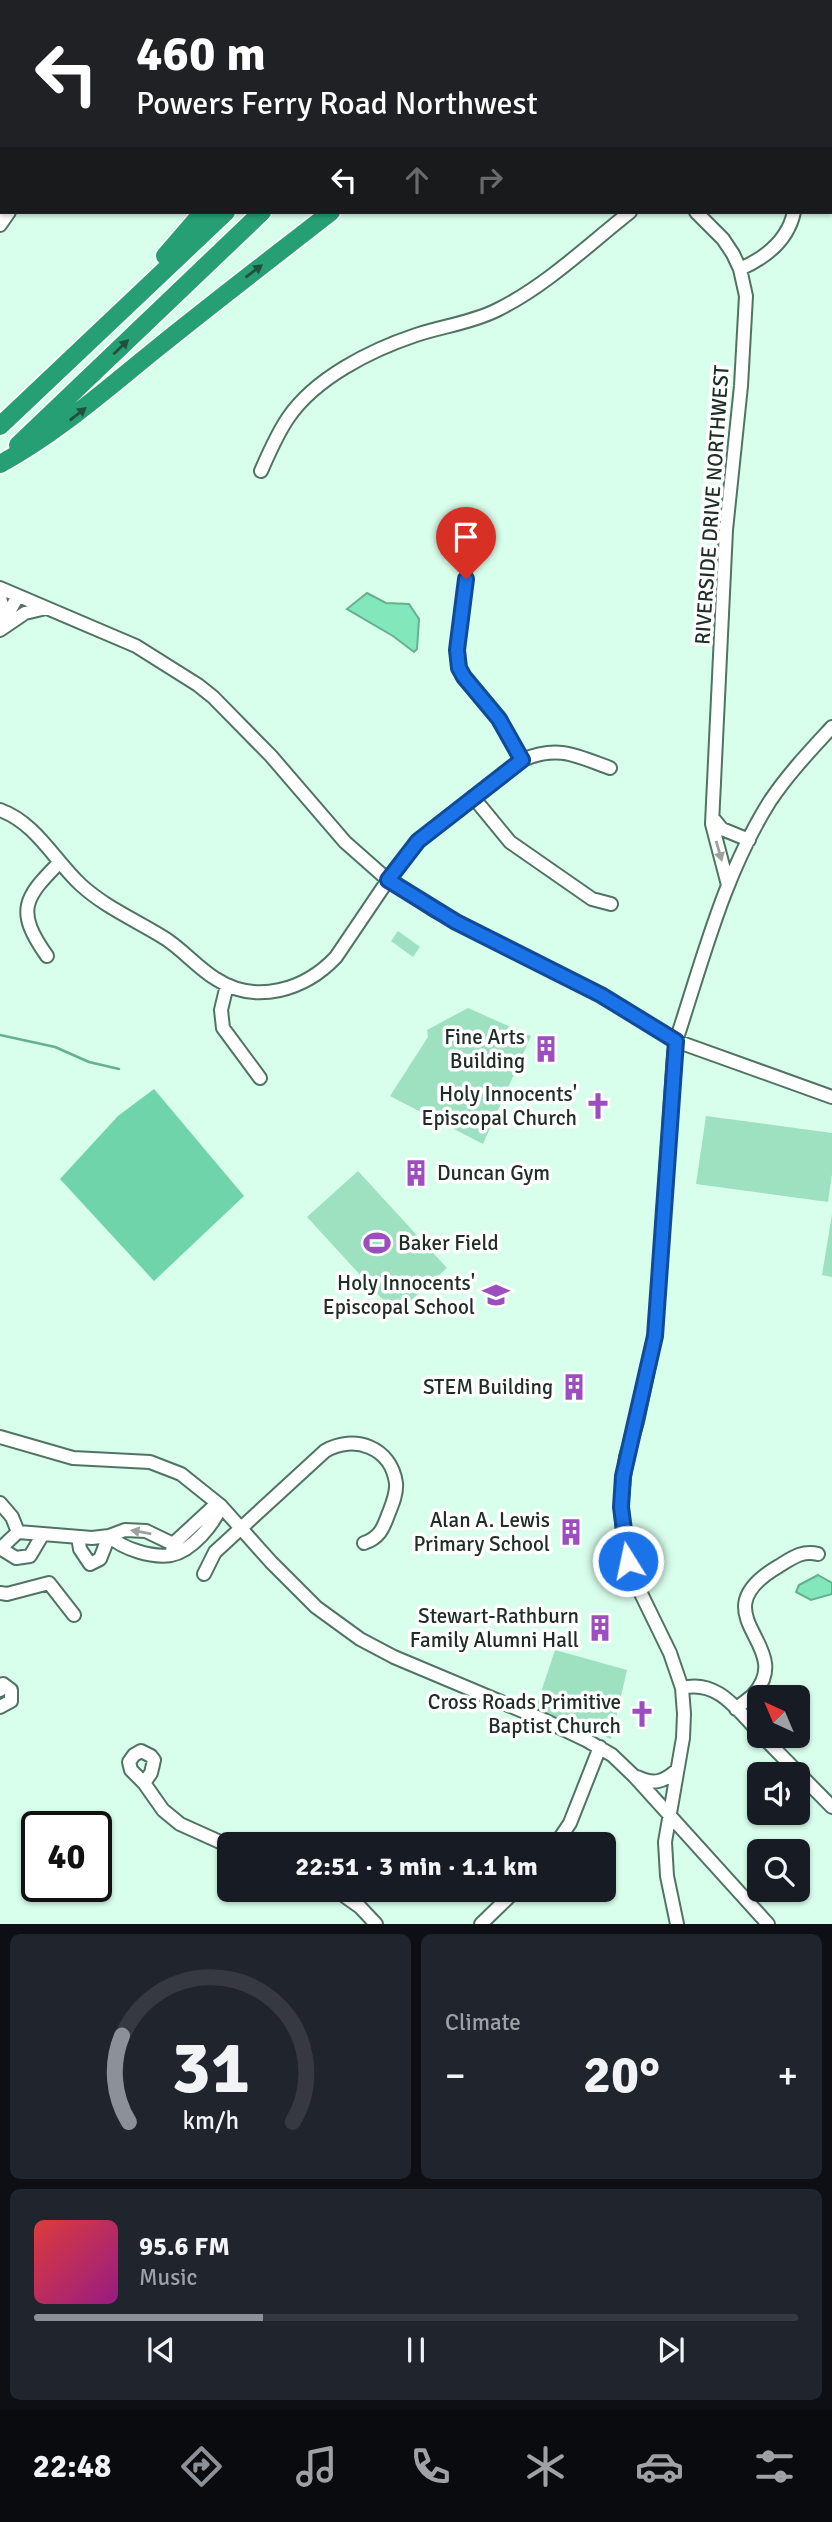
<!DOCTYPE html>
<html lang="en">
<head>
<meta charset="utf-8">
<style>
	body { margin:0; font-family:Signika,sans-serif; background:#20242c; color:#f1f3f6; height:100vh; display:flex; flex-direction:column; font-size:26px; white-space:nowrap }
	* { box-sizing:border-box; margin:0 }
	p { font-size:23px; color:#9ea1a6 }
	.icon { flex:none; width:38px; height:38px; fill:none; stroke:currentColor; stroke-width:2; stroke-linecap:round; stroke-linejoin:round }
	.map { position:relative; height:1924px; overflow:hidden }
	.sheet { display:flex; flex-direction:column; gap:10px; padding:10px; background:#0d0f14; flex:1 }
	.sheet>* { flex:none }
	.banner { position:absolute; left:0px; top:0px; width:833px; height:214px; box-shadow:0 2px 5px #0004; background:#202124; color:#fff; overflow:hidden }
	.needle { width:46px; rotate:316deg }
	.fabs { position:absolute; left:747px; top:1685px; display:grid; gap:14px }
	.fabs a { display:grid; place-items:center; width:63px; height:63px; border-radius:10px; background:#171b24; box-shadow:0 2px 5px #0004; font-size:35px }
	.speed { position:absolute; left:21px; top:1811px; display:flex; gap:14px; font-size:35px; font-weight:700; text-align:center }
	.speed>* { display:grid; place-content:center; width:91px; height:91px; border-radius:50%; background:#171b24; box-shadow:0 2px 5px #0004; line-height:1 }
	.speed .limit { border:4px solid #111; border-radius:10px; background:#fff; color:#111 }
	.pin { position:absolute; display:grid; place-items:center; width:60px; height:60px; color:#fff; margin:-72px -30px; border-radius:50% 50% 50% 0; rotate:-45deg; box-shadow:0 0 7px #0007 }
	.pin .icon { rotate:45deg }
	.me { position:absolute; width:77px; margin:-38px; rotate:350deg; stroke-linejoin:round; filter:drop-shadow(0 0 5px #0008) }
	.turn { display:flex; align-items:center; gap:24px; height:147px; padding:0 21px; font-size:32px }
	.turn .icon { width:91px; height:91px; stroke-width:2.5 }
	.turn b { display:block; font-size:49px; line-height:60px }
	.lanes { display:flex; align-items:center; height:66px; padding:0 21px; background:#0003; justify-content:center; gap:35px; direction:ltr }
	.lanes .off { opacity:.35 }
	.big { font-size:52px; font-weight:700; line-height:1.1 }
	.sheet .card { flex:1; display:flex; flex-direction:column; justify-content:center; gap:10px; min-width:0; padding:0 24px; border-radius:10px; background:#20242c }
	.sheet .dial { align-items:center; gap:0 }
	.dial svg { height:182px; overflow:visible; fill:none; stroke:#363941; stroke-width:7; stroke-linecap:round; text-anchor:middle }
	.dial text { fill:#f1f3f6; stroke:none }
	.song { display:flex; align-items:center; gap:21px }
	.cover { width:84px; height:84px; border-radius:10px; background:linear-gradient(135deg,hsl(0 70% 55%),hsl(310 70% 35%)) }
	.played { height:7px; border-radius:4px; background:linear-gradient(90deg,#8c9099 30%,#363941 30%) }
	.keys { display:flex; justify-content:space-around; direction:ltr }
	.heat { display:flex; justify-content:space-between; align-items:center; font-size:38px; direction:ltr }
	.sheet .tiles { flex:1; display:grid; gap:10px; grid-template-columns:1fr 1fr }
	.card:last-child { grid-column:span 2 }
	.trip { position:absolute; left:217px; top:1832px; width:399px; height:70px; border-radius:10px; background:#171b24; box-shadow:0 2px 5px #0004; font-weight:700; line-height:70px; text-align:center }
	.dock { display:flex; height:112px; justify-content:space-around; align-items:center; background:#090b0e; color:#9ea1a6 }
	.dock .icon { width:49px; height:49px }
	.dock .selected { color:#8c9099 }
	.dock b { font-size:32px; color:#f1f3f6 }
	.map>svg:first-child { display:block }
</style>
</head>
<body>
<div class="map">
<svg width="832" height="1924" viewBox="0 0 832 1924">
	<rect width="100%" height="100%" fill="#d8feec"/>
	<path fill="#9de1c1" d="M398,931l22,16 -7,10 -22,-16z
		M468,1008l63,28 -48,108 -93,-48 38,-59 -1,-7z
		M706,1116l126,17v41l-4,28 -132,-18z
		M358,1171l89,97 -51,46 -89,-97z
		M832,1214v63l-10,-2z
		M555,1650l72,20 -16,69 -76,-29z"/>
	<path fill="#70d4aa" d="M154,1089l90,107 -90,85 -94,-102 58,-63z"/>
	<path fill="#83e7bc" stroke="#65b08f" stroke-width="2" d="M367,593l19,10 23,1 10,15 -2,30 -3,3 -21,-16 -46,-27z
		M818,1575l14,8v11l-21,6 -15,-8 3,-7z"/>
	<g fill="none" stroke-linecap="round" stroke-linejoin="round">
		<path stroke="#65b08f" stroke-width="2.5" d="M27,2l1,-2
			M0,26l2,-1
			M0,1035l55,12 34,15 30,7"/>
		<defs>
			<path id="minor" d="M492,0l2,2
				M831,25l1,-1
				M696,212l27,27 10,15 7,15 6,27 -5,90 -15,144 -14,294 16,61
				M0,225l9,-13
				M740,269c25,-11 48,-29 54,-57
				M261,471c8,-18 16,-37 27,-53 27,-40 83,-68 128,-83 27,-9 55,-12 81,-25 49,-24 91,-65 133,-98
				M466,579l-9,71 2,18 5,10 35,41 23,41
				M0,588l136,58 62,39 15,12 58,59 74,86 43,38 46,30 167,85 75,46 156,56
				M0,598l6,21
				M1,626l17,-30
				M0,630l25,-17 21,-5
				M473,797l37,45 82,57 19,5
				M0,810c36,13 54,50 81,75 25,23 57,36 85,54 18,12 32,29 50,40 40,26 89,11 120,-22l52,-77 30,-39 104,-81c36,-15 53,-5 88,8
				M713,818l9,11 27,11
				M47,956c-32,-45 -23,-58 12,-93
				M227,985l-6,25 2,18 37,50
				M0,1437l73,21 77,4 31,12 40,32 50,56 45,45 44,32 34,18 150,63 42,20 26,15 22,21 134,148
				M0,1503l12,14 6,15
				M109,1536c14,13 43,22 62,19 21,-4 43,-31 50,-49
				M78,1537l2,12 10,15 10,-5 9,-23
				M0,1548l16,10 14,-2 13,-22
				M0,1549l18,-17 74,6 17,-2 16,-6 21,1 27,13
				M172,1551l1,-7 38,-35 10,-3
				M204,1574l11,-22 110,-101c29,-17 66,-4 71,32 1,11 -4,22 -8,32 -5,14 -9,23 -24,28
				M0,1593l7,1 42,-11 25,32
				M682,1688c36,-9 55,22 78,45
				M0,1690l3,-6 8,6v11l-11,6
				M736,1709c5,-5 12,-9 17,-14 46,-50 -58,-80 26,-129 13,-8 23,-16 39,-12
				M762,1736l70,71
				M637,1777c17,8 27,5 40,-7
				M144,1783l7,-10 3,-13 -3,-4 -10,-5 -7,4 -5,7 2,8 13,13 19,27 17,14 49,22
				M556,1844l14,-21 30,-76
				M336,1890l24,17 16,17
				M481,1924l35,-34
				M677,1924l-10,-48 -2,-34 18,-104 1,-24 -2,-26 -12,-35 -39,-80 -8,-38 -2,-27 5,-51 11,-35 18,-86 19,-280 2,-15c27,-82 48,-167 94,-240 18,-27 40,-50 62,-74"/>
			<path id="highway" d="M361,2l2,-2
				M445,2l2,-2
				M481,2l2,-2
				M581,2v-2
				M165,256l38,-44
				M0,426l226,-214
				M18,445l244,-233
				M0,464c57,-31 104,-73 155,-114 58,-47 117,-92 176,-138"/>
		</defs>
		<use href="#minor" stroke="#517363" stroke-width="16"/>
		<use href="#highway" stroke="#fff" stroke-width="21"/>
		<use href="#minor" stroke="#fff" stroke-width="12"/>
		<use href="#highway" stroke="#279f75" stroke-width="18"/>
	</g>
	<defs><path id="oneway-solid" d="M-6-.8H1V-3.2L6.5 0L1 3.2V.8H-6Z" transform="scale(1.75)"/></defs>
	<g fill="#22503e">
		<use href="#oneway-solid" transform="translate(254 271) rotate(-37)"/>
		<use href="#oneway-solid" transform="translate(121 347) rotate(-44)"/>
		<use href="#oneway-solid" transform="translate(78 414) rotate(-38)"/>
	</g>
	<g fill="#9ba19e">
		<use href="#oneway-solid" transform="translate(719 851) rotate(74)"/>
		<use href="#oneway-solid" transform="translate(141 1532) rotate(-170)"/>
	</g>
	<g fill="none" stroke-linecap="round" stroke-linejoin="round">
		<defs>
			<path id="route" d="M466,579l-9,71 2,18 5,9 35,42 23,41 -104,81 -30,39 68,42 145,73 75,46 -21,295 -32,140 -2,31 7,54"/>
		</defs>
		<use href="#route" stroke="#114b97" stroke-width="18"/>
		<use href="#route" stroke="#1a73e8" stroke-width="12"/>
	</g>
	<defs>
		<symbol id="building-bare" viewBox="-9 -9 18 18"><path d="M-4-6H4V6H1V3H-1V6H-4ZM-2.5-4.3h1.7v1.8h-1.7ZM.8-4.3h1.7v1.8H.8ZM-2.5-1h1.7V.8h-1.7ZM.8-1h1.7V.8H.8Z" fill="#9c4ebf" stroke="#fff" stroke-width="2.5" paint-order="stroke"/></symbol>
		<symbol id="church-bare" viewBox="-9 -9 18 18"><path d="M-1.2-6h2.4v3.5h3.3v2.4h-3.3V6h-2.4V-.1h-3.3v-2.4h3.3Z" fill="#9c4ebf" stroke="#fff" stroke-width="2.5" paint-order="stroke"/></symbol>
		<symbol id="stadium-bare" viewBox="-9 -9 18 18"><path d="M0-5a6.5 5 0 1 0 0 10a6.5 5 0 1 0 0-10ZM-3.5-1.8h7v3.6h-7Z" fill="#9c4ebf" stroke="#fff" stroke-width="2.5" paint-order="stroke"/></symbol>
		<symbol id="school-bare" viewBox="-9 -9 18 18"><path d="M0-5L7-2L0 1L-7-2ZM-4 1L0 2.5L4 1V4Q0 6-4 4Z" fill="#9c4ebf" stroke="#fff" stroke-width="2.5" paint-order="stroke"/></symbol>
	</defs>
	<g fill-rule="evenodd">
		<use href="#building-bare" x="527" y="1030" width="38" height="38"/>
		<use href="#church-bare" x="579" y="1087" width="38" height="38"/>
		<use href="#building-bare" x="397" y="1154" width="38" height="38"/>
		<use href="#stadium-bare" x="358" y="1224" width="38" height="38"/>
		<use href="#school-bare" x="477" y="1276" width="38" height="38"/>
		<use href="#building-bare" x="555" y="1368" width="38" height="38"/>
		<use href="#building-bare" x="552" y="1513" width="38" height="38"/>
		<use href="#building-bare" x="581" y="1609" width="38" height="38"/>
		<use href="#church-bare" x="623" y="1695" width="38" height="38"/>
	</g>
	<g text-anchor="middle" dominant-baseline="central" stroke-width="7" stroke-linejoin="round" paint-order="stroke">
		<g font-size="21" fill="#202e27" stroke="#fff">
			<text transform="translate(712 505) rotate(-86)">RIVERSIDE DRIVE NORTHWEST</text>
		</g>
		<g font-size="21" fill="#202e27" stroke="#fff" text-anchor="end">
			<text x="525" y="1037">Fine Arts<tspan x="525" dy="24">Building</tspan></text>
			<text x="577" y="1094">Holy Innocents'<tspan x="577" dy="24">Episcopal Church</tspan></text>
			<text x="437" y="1173" text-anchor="start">Duncan Gym</text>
			<text x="398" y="1243" text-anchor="start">Baker Field</text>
			<text x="475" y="1283">Holy Innocents'<tspan x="475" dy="24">Episcopal School</tspan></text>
			<text x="553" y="1387">STEM Building</text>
			<text x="550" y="1520">Alan A. Lewis<tspan x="550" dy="24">Primary School</tspan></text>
			<text x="579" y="1616">Stewart-Rathburn<tspan x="579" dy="24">Family Alumni Hall</tspan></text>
			<text x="621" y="1702">Cross Roads Primitive<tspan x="621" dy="24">Baptist Church</tspan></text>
		</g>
	</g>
</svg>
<div class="fabs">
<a><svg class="needle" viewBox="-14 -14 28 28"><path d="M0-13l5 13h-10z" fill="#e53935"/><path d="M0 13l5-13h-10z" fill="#9ea1a6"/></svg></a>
<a><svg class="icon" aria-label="sound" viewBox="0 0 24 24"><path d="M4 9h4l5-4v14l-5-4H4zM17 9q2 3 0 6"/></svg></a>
<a><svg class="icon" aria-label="search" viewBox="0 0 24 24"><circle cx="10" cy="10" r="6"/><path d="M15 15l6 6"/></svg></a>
</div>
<div class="speed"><div class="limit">40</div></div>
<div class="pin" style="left:466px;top:579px;background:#d93025"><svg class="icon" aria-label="arrive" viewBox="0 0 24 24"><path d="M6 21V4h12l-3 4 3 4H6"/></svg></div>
<svg class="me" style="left:628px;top:1561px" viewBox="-20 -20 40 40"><circle r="17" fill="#1a73e8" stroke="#fff" stroke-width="3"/><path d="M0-11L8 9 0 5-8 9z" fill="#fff"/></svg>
<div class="trip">22:51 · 3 min · 1.1 km</div>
<div class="banner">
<div class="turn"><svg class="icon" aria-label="left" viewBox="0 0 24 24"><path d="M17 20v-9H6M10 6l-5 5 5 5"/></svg><div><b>460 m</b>Powers Ferry Road Northwest</div></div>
<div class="lanes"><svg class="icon" aria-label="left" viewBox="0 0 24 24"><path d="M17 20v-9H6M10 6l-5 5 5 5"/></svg><svg class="icon off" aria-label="ahead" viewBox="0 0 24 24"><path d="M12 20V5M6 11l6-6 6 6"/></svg><svg class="icon off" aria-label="right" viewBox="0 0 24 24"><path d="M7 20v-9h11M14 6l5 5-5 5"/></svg></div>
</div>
</div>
<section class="sheet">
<div class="tiles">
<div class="card dial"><svg viewBox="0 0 100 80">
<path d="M14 69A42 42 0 1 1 86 69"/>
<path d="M14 69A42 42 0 0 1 11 31" stroke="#8c9099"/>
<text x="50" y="56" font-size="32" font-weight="700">31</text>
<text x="50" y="72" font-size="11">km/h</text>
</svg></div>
<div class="card"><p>Climate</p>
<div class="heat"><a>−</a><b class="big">20°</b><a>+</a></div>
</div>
<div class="card">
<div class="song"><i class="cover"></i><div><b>95.6 FM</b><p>Music</p></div></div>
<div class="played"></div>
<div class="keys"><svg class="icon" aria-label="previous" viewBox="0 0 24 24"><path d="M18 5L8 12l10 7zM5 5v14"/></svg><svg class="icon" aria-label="pause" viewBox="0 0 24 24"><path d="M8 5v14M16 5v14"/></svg><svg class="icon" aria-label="next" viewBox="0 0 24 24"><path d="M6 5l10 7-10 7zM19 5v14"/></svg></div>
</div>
</div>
</section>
<nav class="dock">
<b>22:48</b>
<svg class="icon selected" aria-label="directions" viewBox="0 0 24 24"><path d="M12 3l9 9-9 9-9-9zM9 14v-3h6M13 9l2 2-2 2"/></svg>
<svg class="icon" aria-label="music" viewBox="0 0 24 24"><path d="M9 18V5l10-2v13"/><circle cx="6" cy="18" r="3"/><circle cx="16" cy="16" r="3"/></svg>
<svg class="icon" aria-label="phone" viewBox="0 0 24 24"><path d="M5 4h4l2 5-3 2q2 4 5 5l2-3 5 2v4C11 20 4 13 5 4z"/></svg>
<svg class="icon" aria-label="climate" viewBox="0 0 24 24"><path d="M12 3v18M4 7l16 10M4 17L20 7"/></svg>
<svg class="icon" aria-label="car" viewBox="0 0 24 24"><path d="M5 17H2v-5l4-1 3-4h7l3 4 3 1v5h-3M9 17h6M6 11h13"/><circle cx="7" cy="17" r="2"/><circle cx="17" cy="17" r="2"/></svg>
<svg class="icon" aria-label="filters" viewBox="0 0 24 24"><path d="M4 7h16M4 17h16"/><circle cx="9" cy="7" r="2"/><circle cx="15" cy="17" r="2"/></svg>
</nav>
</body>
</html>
